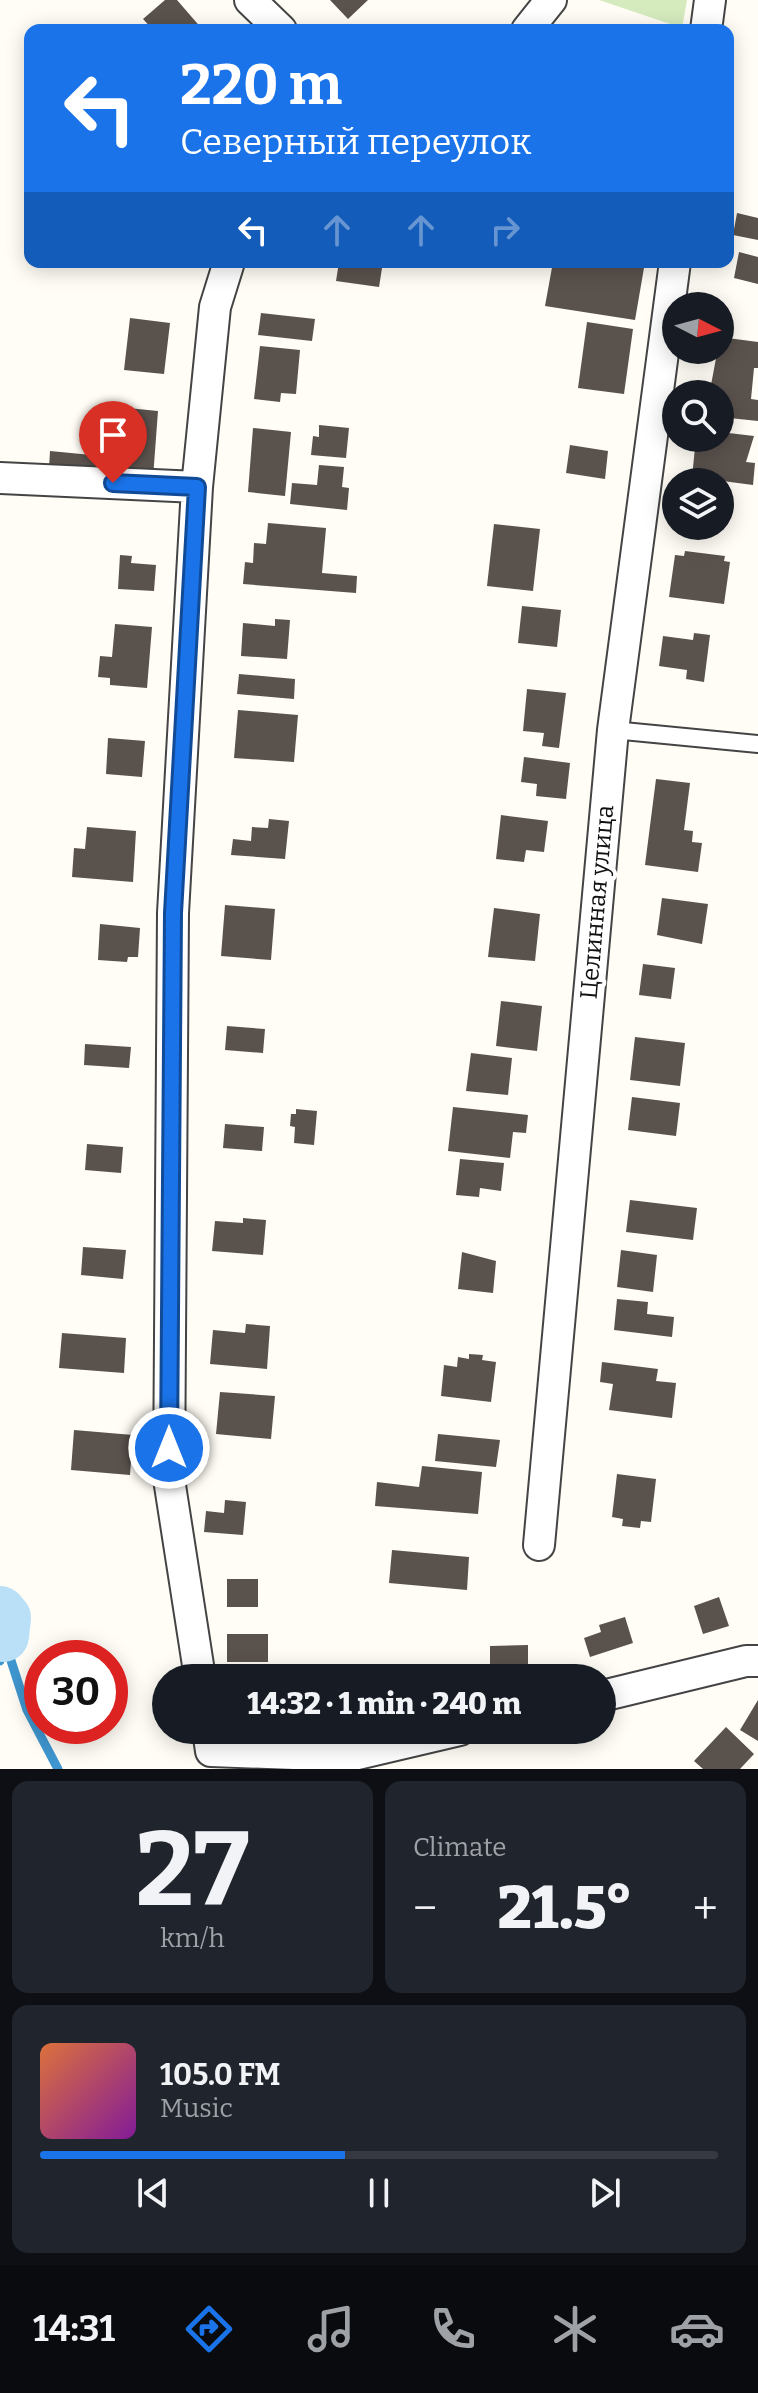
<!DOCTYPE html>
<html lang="en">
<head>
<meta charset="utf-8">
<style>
	body { margin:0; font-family:Bitter,serif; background:#20242c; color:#f1f3f6; height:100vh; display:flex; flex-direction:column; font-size:30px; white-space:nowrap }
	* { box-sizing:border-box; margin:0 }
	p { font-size:26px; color:#9ea1a6 }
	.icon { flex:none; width:44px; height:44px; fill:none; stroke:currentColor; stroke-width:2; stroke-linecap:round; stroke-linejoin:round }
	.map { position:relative; height:1769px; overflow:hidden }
	.details { display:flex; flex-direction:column; gap:12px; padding:12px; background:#0d0f14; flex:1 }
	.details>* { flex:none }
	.hud { position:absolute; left:24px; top:24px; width:710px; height:244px; border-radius:16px; box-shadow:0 4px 20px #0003; background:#1a73e8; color:#fff; overflow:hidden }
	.needle { width:52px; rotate:96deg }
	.controls { position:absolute; left:662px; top:292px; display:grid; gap:16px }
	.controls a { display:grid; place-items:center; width:72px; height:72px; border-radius:50%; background:#171b24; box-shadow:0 4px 20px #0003; font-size:40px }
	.speed { position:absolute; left:24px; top:1640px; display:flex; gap:16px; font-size:40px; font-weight:700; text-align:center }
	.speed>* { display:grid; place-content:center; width:104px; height:104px; border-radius:50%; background:#171b24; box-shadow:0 4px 20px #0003; line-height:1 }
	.speed .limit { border:12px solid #d22; background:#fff; color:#111 }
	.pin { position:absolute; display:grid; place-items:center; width:68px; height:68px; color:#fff; margin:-82px -34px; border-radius:50% 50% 50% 0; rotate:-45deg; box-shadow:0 0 8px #0007 }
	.pin .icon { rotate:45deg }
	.me { position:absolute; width:88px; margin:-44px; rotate:0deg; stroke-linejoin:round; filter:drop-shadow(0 0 6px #0008) }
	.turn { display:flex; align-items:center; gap:28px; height:168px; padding:0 24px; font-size:36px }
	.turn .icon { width:104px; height:104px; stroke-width:2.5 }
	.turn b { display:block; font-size:56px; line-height:68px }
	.lanes { display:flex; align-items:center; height:76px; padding:0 24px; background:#0003; justify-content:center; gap:40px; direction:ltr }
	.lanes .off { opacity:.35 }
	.big { font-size:60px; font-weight:800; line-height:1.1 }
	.details .card { flex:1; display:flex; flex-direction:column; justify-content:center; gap:12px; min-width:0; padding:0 28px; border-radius:16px; background:#20242c }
	.details .dial { align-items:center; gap:0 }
	.dial b { font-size:104px; line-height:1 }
	.song { display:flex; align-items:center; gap:24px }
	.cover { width:96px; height:96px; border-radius:12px; background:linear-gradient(135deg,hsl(20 70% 55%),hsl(290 70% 35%)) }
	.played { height:8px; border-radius:4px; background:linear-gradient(90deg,#1a73e8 45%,#363941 45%) }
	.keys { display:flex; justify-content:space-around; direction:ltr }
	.heat { display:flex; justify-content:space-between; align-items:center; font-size:44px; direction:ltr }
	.details .tiles { flex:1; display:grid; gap:12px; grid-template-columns:1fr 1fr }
	.card:last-child { grid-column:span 2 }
	.trip { position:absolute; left:152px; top:1664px; width:464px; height:80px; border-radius:40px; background:#171b24; box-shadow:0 4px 20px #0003; font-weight:800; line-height:80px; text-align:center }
	.tab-bar { display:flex; height:128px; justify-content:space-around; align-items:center; background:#090b0e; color:#9ea1a6 }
	.tab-bar .icon { width:56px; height:56px }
	.tab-bar .selected { color:#1a73e8 }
	.tab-bar b { font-size:36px; color:#f1f3f6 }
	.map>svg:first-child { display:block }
</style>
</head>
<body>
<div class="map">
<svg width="758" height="1769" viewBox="0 0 758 1769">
	<rect width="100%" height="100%" fill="#fffdf5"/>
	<path fill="#d5ebbd" d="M599,0h88l-5,28z"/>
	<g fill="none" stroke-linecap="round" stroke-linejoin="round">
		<path stroke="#3f96cf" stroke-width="9" d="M3,1636l24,74 31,59
			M0,1661l3,-22"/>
		<path stroke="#b9e0f7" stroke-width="52" d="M0,1612l5,6 -2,18"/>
	</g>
	<path fill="#5a524d" d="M165,0h12l26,30h-50l-10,-11z
		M330,0h38l-20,19z
		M737,213l21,5v22l-25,-5z
		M739,252l19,5v27l-24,-6z
		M339,262h44l-4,25 -43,-6z
		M553,262h92l-10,58 -90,-14z
		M261,313l54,6 -3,22 -54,-6z
		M130,318l40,5 -6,51 -40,-4z
		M587,322l46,7 -9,65 -46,-6z
		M720,337l38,5v26h-4l-3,31 7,1v21l-38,-4v-23h-23l2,-11 12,2z
		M260,346l40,4 -4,44 -15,-1 -1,9 -26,-3z
		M107,406l51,5 -5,67 -104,-9 1,-18 52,5z
		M319,425l30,3 -3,30 -35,-3 2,-19 6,1z
		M253,428l38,4 -6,64 -37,-4z
		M720,432l34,4 -8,26 9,1 -2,22 -61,-8 4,-39h24z
		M570,445l38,6 -3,28 -39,-6z
		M319,465l25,2 -2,20 7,1 -2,22 -57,-6 2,-21 25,2z
		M268,523l58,5 -4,45 35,3 -1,17 -113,-9 2,-22 8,1 1,-20 12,1z
		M494,524l46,5 -7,62 -46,-5z
		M685,551l40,5 -1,5 6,1 -6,42 -55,-7 6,-42 9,1z
		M120,555l12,1 -1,7 25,2 -2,26 -36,-2z
		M522,606l39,4 -4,37 -39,-4z
		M275,619l15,1 -3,39 -46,-3 2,-33 32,3z
		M115,624l37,3 -5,61 -37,-3v-7l-12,-1 2,-21 12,1z
		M694,633l16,2 -6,47 -18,-3 1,-9 -28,-4 4,-30 30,4z
		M239,674l56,5 -1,20 -57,-5z
		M527,689l39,4 -7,55 -17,-2 2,-13 -21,-2z
		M238,710l60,5 -4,47 -60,-4z
		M108,738l37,3 -3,36 -36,-3z
		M524,757l46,6 -4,36 -30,-3 1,-12 -16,-2z
		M656,779l34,4 -6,47 9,1 -1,11 10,1 -4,29 -53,-7z
		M501,815l47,6 -4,31 -18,-2 -2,12 -28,-3z
		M269,819l20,2 -4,38 -54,-4 2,-16 18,2 1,-14 16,1z
		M87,827l49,4 -3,51 -61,-5 2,-29 11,1z
		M662,898l46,6 -6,40 -45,-9z
		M225,905l50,4 -4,51 -50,-4z
		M494,908l46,6 -5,47 -47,-4z
		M100,924l40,4 -2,29h-10l-1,5 -29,-2z
		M643,964l32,4 -4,31 -32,-4z
		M501,1001l41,5 -5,45 -41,-5z
		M227,1026l38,3 -2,24 -38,-3z
		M635,1037l50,6 -5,43 -50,-6z
		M85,1044l46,3 -2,21 -45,-3z
		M471,1053l41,5 -4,37 -42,-4z
		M632,1097l48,6 -4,33 -48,-6z
		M453,1107l75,8 -2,18 -13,-1 -3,26 -62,-7z
		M296,1109l21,2 -3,34 -20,-2 1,-16 -5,-1 1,-12h5z
		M225,1124l39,3 -2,24 -39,-3z
		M87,1144l36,3 -2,26 -36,-3z
		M460,1159l44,4 -3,28 -21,-3 -1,9 -23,-2z
		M630,1200l67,8 -4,32 -67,-8z
		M243,1218l23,2 -3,35 -51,-4 3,-30 28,2z
		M83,1247l43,3 -3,29 -42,-4z
		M621,1250l36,5 -4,37 -36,-5z
		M462,1252l34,9 -3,32 -35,-4z
		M617,1299l31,3 -1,12 27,3 -2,20 -58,-7z
		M246,1324l24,2 -3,43 -57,-5 3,-34 32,3z
		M62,1333l64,5 -2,35 -65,-5z
		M469,1354l14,1 -1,5 14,2 -5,40 -50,-6 3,-31 13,2 1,-10 11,2z
		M602,1362l56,7 -2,12 20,2 -4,35 -63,-8 4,-26 -13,-2z
		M220,1392l55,4 -4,43 -55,-5z
		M74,1430l59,5 -3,40 -59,-5z
		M438,1434l62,6 -4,27 -61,-6z
		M422,1466l60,6 -4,42 -103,-8 2,-24 42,5z
		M617,1474l39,5 -5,43 -10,-1 -1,7 -18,-2 1,-7 -11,-2z
		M225,1500l21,2 -3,33 -39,-3 2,-21 18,2z
		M392,1550l77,7 -2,33 -78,-7z
		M227,1579h31v28h-31z
		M719,1597l10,29 -26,8 -9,-28z
		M625,1617l8,26 -43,14 -6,-19 17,-6 -2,-7z
		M227,1634h41v28h-41z
		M528,1645v23l-38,1v-23z
		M417,1671l1,7h-57v-6z
		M758,1700v41l-18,-11z
		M726,1727l28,27 -14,15h-37l-9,-8z"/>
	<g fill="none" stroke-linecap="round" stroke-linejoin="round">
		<defs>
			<path id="service" d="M613,730l145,14"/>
			<path id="minor" d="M250,0l31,30
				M527,30l24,-30
				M706,30l4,-30
				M0,478l197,9
				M539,1545l74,-815 62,-468
				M200,1678l-31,-199 4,-566 24,-426 18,-180 14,-45
				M602,1696l144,-35h12
				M208,1730l3,21 138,5 111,-26"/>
		</defs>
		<use href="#service" stroke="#444" stroke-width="20"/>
		<use href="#minor" stroke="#444" stroke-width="34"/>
		<use href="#service" stroke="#fff" stroke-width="16"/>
		<use href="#minor" stroke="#fff" stroke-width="30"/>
	</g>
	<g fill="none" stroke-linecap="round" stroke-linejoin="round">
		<defs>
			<path id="route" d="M113,483l84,4 -24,426 -4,535"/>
		</defs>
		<use href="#route" stroke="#114b97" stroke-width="20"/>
		<use href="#route" stroke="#1a73e8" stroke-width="14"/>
	</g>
	<g text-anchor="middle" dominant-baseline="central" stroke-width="8" stroke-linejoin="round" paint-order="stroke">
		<g font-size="24" fill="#111" stroke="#fff">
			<text transform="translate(597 902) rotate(-85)">Целинная улица</text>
		</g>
	</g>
</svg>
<div class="controls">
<a><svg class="needle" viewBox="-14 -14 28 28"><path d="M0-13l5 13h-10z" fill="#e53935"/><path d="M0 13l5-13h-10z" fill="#9ea1a6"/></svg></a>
<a><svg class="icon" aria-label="search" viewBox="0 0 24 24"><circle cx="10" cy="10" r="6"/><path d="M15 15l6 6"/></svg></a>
<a><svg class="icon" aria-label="layers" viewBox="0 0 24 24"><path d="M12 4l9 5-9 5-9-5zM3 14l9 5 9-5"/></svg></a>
</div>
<div class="speed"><div class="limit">30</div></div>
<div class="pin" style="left:113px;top:483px;background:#d93025"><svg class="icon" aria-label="arrive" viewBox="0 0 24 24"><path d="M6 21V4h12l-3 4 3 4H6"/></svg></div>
<svg class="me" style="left:169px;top:1448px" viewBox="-20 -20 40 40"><circle r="17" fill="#1a73e8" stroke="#fff" stroke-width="3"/><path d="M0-11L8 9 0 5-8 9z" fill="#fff"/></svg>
<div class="trip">14:32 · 1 min · 240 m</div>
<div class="hud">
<div class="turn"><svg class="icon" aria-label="left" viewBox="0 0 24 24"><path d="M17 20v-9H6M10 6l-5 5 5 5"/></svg><div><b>220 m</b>Северный переулок</div></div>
<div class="lanes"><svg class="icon" aria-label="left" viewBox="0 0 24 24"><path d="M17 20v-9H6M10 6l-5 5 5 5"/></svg><svg class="icon off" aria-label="ahead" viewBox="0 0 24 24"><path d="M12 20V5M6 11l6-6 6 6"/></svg><svg class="icon off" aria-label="ahead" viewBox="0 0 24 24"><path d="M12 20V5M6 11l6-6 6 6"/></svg><svg class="icon off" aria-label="right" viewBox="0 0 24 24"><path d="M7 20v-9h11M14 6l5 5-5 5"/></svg></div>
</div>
</div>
<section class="details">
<div class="tiles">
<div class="card dial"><b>27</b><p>km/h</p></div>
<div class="card"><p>Climate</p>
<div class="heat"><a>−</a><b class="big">21.5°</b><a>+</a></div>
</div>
<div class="card">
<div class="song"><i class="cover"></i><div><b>105.0 FM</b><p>Music</p></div></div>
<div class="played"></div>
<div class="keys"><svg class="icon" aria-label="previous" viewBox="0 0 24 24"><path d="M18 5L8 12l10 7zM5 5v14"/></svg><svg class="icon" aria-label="pause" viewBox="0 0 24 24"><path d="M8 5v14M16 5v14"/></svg><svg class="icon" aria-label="next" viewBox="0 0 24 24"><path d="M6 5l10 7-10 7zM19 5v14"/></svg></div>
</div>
</div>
</section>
<nav class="tab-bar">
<b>14:31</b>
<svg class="icon selected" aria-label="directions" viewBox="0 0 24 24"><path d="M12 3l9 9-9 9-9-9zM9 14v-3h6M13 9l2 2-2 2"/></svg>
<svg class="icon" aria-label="music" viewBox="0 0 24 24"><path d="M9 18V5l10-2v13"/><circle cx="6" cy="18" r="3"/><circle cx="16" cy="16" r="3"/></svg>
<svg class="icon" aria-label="phone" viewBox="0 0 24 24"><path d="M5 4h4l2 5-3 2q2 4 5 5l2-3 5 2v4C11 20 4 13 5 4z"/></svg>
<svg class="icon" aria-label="climate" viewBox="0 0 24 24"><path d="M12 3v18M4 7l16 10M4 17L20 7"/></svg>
<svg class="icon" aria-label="car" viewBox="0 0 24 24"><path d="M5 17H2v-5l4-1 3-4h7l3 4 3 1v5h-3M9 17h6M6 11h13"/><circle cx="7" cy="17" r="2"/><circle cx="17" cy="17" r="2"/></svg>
</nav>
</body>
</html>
